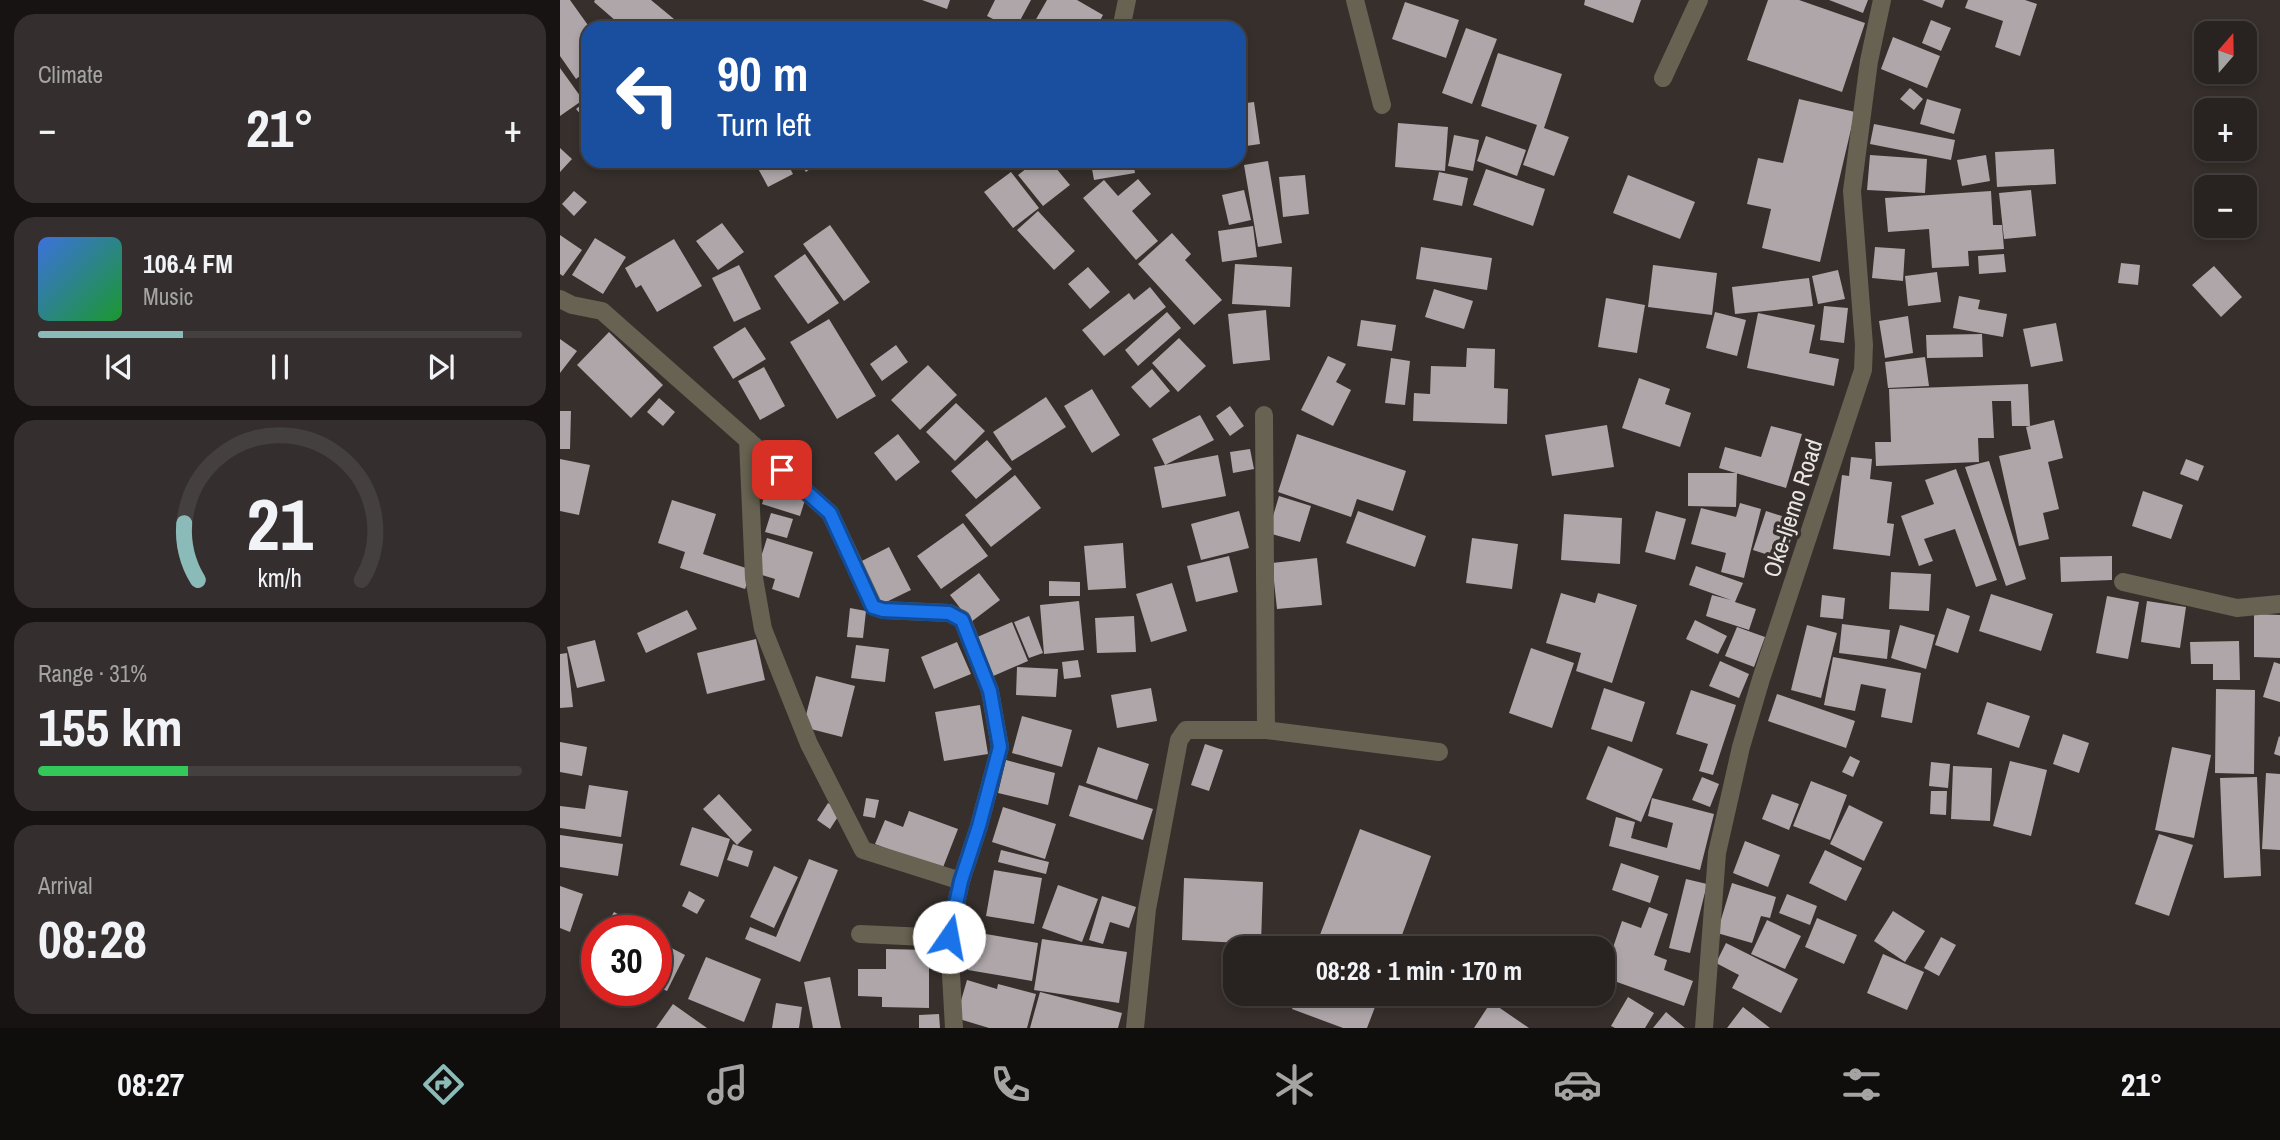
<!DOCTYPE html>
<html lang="en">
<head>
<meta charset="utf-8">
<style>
	body { margin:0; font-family:"Archivo Narrow",sans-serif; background:#342f2e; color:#f1f3f6; height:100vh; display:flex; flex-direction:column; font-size:26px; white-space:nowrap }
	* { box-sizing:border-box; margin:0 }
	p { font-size:23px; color:#a5a4a5 }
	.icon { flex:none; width:38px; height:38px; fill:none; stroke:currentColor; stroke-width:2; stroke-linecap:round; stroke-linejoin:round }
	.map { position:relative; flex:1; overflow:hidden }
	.panel { display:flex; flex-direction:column; gap:14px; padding:14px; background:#161312; width:560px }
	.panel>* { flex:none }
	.banner { position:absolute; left:21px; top:21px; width:665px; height:147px; border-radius:21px; box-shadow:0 4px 10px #0003,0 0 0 2px #44403f; background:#1a4fa0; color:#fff; overflow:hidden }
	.needle { width:46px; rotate:20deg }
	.tools { position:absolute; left:1634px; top:21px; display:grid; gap:14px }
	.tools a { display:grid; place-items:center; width:63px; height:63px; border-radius:14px; background:#282321; box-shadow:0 4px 10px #0003,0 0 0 2px #44403f; font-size:35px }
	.speed { position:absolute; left:21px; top:915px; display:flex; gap:14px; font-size:35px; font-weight:700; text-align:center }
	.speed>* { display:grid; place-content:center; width:91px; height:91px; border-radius:50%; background:#282321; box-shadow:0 4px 10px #0003,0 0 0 2px #44403f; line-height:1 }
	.speed .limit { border:10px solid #d22; background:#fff; color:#111 }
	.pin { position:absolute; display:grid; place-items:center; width:60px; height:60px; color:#fff; margin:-30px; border-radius:14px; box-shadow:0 4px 10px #0006 }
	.me { position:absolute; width:77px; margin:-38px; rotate:12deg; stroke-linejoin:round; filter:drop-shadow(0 0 5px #0008) }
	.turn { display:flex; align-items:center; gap:24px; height:147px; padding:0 21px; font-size:32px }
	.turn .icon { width:91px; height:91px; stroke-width:2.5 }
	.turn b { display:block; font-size:49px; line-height:60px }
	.big { font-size:52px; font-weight:700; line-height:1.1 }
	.panel .widget { flex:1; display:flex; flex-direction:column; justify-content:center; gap:10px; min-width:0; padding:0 24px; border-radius:21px; background:#342f2e }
	.panel .dial { align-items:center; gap:0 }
	.dial svg { height:182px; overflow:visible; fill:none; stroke:#44403f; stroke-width:7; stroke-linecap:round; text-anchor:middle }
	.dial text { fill:#f1f3f6; stroke:none }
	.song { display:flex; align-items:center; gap:21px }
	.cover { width:84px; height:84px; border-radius:10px; background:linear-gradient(135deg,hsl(220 70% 55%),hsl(130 70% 35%)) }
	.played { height:7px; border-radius:4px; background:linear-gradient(90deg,#8bbbb9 30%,#44403f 30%) }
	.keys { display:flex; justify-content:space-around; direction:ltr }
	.heat { display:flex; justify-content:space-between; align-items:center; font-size:38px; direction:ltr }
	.charge { height:10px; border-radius:5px; background:linear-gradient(90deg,#34c759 31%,#44403f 0) }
	.trip { position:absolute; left:663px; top:936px; width:392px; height:70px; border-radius:21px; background:#282321; box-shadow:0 4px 10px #0003,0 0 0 2px #44403f; font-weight:700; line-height:70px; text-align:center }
	.tab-bar { display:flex; height:112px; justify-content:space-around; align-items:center; background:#100e0d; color:#a5a4a5 }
	.tab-bar .icon { width:49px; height:49px }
	.tab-bar .current { color:#8bbbb9 }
	.tab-bar b { font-size:32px; color:#f1f3f6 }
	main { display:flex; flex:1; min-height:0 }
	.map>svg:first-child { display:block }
</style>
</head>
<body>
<main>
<section class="panel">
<div class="widget"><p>Climate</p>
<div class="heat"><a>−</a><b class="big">21°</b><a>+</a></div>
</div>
<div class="widget">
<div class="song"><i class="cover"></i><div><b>106.4 FM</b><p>Music</p></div></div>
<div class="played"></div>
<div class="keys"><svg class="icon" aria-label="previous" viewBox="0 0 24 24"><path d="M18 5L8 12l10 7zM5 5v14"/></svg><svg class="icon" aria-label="pause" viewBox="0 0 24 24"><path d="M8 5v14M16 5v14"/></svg><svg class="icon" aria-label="next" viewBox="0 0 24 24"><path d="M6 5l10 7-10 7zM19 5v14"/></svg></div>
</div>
<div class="widget dial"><svg viewBox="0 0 100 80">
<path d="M14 69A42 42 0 1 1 86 69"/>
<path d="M14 69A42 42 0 0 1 8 44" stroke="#8bbbb9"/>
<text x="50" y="56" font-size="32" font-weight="700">21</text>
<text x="50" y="72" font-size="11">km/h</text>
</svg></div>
<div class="widget"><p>Range · 31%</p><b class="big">155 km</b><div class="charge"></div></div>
<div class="widget"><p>Arrival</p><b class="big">08:28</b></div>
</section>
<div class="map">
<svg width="1720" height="1028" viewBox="0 0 1720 1028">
	<rect width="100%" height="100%" fill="#362f2c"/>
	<path fill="#aea6a9" d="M0,0h10l20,28h-2v42l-12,9 -16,-23z
		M35,0h56l23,19 -8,9h-42l-30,-26z
		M362,0h28l-3,9z
		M435,0h36l-15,28h-5l-24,-12z
		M487,0h30l26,15 -7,13h-65z
		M1025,0h56l-8,23 -49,-18z
		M1208,0h31l66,23 -23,69 -95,-32z
		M1269,0h39l-5,13z
		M1362,0h23l-3,8z
		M1408,0h57l12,4 -17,52 -25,-9 8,-26 -38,-13z
		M845,2l54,18 -13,38 -54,-19z
		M1371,20l20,8 -10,23 -19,-8z
		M906,28l31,11 -25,65 -30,-11z
		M1333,37l47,19 -13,32 -46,-19z
		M938,53l64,21 -18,54 25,9 -15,39 -31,-11 14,-40 -56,-19z
		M0,68l23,32 -23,16z
		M1350,88l13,11 -9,11 -14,-11z
		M28,99v24l-12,-14z
		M1239,99l56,13 -35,150 -58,-14 9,-39 -24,-5 11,-46 25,5z
		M1367,99l34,10 -7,25 -34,-10z
		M694,102l6,42 -21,3v-43z
		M838,123l50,4 -3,44 -50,-4z
		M1314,124l81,16 -4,20 -81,-16z
		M894,135l25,5 -6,31 -25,-5z
		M926,136l40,14 -9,26 -40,-15z
		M0,148l12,11 -12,13z
		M1494,149l2,35 -59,3 -2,-35z
		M1310,155l57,4 -2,34 -58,-3z
		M1426,155l4,26 -28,5 -5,-26z
		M194,161h32l7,13 -25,13z
		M238,161h22l-14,11z
		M476,161h14l20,24 -27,21 -25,-31z
		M538,161h35l2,12 -41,7 -3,-17z
		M708,161l14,82 -24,4 -14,-82z
		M926,169l59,20 -12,37 -60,-21z
		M451,172l28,36 -26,20 -29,-36z
		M879,172l29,6 -6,28 -29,-6z
		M745,175l4,39 -26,3 -4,-40z
		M1068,175l67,27 -15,37 -67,-26z
		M578,179l13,15 -19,17 26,30 -22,19 -53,-62 21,-18 14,16z
		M684,190l7,30 -22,5 -7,-30z
		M1471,190l5,46 -32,3 -5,-46z
		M14,191l13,11 -13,14 -12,-12z
		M1431,191l2,34h9l2,24 -36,2 1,15 -37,2 -3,-39 -41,3 -3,-34z
		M478,211l37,40 -21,19 -37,-40z
		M162,223l22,29 -26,18 -22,-29z
		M270,225l40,57 -26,19 -41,-57z
		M693,226l4,31 -35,5 -4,-31z
		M612,233l19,21 -6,6 37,40 -28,25 -56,-61z
		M0,235l22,15 -19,26 -3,-2z
		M35,238l31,19 -23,37 -31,-19z
		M114,239l28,47 -45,26 -16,-27 -5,3 -11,-20z
		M861,247l71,11 -5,32 -71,-11z
		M1315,247l30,2 -2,32 -31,-3z
		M245,254l34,49 -31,21 -34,-48z
		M1444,254l2,18 -27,2 -1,-18z
		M1561,263l19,2 -2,20 -20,-2z
		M675,264l57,3 -2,40 -58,-3z
		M179,265l22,44 -27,13 -22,-44z
		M1093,265l64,8 -5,42 -64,-8z
		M1654,266l28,31 -21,20 -29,-32z
		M528,267l22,25 -20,17 -22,-25z
		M1278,270l7,29 -27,5 -6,-28z
		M1377,272l4,30 -33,4 -3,-30z
		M1249,278l4,28 -78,8 -3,-27z
		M590,287l16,20 -62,49 -22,-26 47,-37 5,7z
		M874,289l39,12 -9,28 -39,-12z
		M1399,296l21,4 -2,9 29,5 -4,23 -50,-9z
		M1046,298l39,7 -8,48 -39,-6z
		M1264,306l24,2 -4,35 -24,-3z
		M706,310l4,50 -37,4 -5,-50z
		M607,312l14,16 -43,38 -13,-16z
		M1155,312l31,8 -9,36 -31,-8z
		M1198,313l57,12 -6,28 30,6 -5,27 -87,-18z
		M1348,316l5,37 -28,5 -6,-37z
		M269,319l47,77 -39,23 -47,-77z
		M801,320l35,5 -4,26 -35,-5z
		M1496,323l7,38 -32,6 -8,-38z
		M185,327l21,32 -33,20 -20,-32z
		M49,332l54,53 -32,33 -54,-53z
		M1422,334l1,23 -56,1 -1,-23z
		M619,338l27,28 -28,26 -26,-29z
		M0,339l17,12 -17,22z
		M336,345l12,17 -26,19 -12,-17z
		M907,348l28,1 -1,39 14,1 -1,35 -94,-3 1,-28 16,1 1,-28 35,1z
		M768,356l18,8 -10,18 15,8 -18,36 -32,-16z
		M1365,357l4,29 -41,2 -3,-26z
		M831,358l19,3 -5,44 -20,-2z
		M368,365l29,30 -37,35 -29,-30z
		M204,367l21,39 -25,14 -22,-39z
		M592,369l18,22 -20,17 -19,-21z
		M1079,378l31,11 -5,15 26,9 -11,34 -58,-19z
		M1468,384l2,42h-18l-1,-25h-19l2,37h-16l1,24 -103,4 -1,-24h16l-2,-53z
		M532,389l28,46 -28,18 -28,-47z
		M486,397l20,30 -54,34 -19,-29z
		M99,398l16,14 -12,14 -16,-14z
		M396,403l29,28 -30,30 -29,-29z
		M670,406l14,20 -14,10 -14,-20z
		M0,411h11l-1,38h-10z
		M640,415l14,25 -49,25 -13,-26z
		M1494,420l9,38 -15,4 11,47 -16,4 6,26 -30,7 -20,-90 32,-7 -5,-22z
		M1047,425l7,42 -62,9 -7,-41z
		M1211,426l31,8 -16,54 -67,-20 6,-21 36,10z
		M338,434l22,28 -24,19 -22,-28z
		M737,434l109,37 -13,40 -36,-12 -6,18 -73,-25z
		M427,440l25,29 -36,30 -25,-28z
		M690,449l4,20 -21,4 -3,-21z
		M658,455l8,41 -64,12 -8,-41z
		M1291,457l21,2 -2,20 22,3 -5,41 7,1 -4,32 -57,-7 9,-74 7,1z
		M0,459l30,6 -11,50 -19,-4z
		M1626,459l18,7 -6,15 -18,-7z
		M1429,461l37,118 -20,7 -41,-119z
		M1396,469l41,111 -21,7 -21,-58 -31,10 9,22 -14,5 -18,-50 33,-12 -9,-24z
		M1128,473h49l-1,34 -48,-1z
		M455,475l26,33 -50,39 -26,-32z
		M207,488l38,12 -5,16 -38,-12z
		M1583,491l40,14 -12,34 -39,-13z
		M719,496l32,10 -11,36 -32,-9z
		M112,500l44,14 -13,40 49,16 -7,19 -65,-21 5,-16 -27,-9z
		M1180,503l21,6 -17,69 -23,-6 5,-19 -35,-9 10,-36 35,9z
		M679,511l10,37 -48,12 -10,-36z
		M798,511l68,25 -11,31 -69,-24z
		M1096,511l30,8 -11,41 -30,-8z
		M1206,511l31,10 -13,39 -31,-10z
		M211,513l22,6 -6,19 -22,-6z
		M1004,514l58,4 -2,46 -59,-4z
		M403,523l25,33 -47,33 -24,-33z
		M207,538l46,14 -14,46 -27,-9 3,-10 -19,-6z
		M912,538l46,6 -6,45 -46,-6z
		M563,543l3,45 -38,2 -4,-44z
		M329,547l22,43 -33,16 -22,-42z
		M669,556l9,36 -42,10 -9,-36z
		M1552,556v24l-51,2 -1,-25z
		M757,558l5,47 -45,4 -5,-46z
		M1136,566l47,17 -8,19 21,7 -7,21 -43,-14 6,-21 19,5 -42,-15z
		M1331,572l40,2 -2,37 -40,-2z
		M419,573l21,27 -29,22 -21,-27z
		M489,581l31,1v14h-31z
		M612,583l15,48 -36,11 -15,-48z
		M1001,593l34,10 3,-10 39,12 -25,78 -36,-12 5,-18 -35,-10z
		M1431,594l62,20 -12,37 -62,-20z
		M1262,595l23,3 -2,21 -23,-2z
		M1547,596l32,6 -11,57 -32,-6z
		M519,601l5,49 -40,4 -4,-49z
		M1587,601l39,6 -6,41 -39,-6z
		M290,608l16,3 -3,27 -16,-1z
		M1387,608l23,8 -12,37 -23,-8z
		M127,610l10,19 -51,24 -9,-20z
		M1694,614l26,1v43l-26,-1z
		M469,616l14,37 -14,5 -15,-36z
		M574,616l2,36 -39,1 -2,-35z
		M1135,620l32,16 -9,18 -32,-15z
		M452,622l16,39 -37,16 -16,-39z
		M1282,624l48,6 -3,29 -48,-6z
		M1247,625l30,8 -16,65 -30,-8z
		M1340,625l35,10 -9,34 -35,-11z
		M1177,627l28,10 -11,30 -29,-11z
		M196,639l9,41 -58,14 -10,-41z
		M35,640l10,41 -28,7 -10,-41z
		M1679,641l1,39h-27v-16h-22l-1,-22z
		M397,642l14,32 -37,15 -13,-32z
		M296,645l33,4 -4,33 -34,-4z
		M971,648l43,15 -22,65 -43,-15z
		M7,653l6,54 -13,1v-54z
		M1273,657l88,16 -9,50 -31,-6 5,-28 -25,-5 -6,27 -31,-6z
		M518,660l3,17 -17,2 -2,-17z
		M1160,661l29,13 -10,24 -30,-12z
		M1714,662l6,2v38l-17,-5z
		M457,667l41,2 -2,28 -40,-2z
		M256,676l39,10 -13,51 -39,-10z
		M591,688l6,33 -40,7 -6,-33z
		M1044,688l41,14 -13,40 -41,-13z
		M1656,689l39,1 -1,84 -39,-1z
		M1131,690l45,15 -23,70 -14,-4 9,-27 -32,-10z
		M1217,694l78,27 -9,27 -78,-27z
		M1427,702l43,14 -11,32 -42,-14z
		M420,705l8,49 -44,7 -9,-49z
		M462,716l50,14 -10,37 -50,-14z
		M1503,734l26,9 -10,30 -26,-9z
		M1719,736l1,1v19l-6,-2z
		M0,742l27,5 -5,29 -22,-4z
		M645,744l18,6 -14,41 -18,-6z
		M1048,746l55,23 -22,53 -55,-23z
		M538,747l51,17 -12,36 -51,-17z
		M1612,747l39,8 -17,83 -39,-8z
		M1290,756l10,5 -7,16 -11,-5z
		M446,760l49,13 -7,32 -50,-12z
		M1450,761l37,9 -16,66 -38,-10z
		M1371,762l19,2 -2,24 -19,-2z
		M1393,766l39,2 -2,53 -39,-2z
		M1706,773l14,1v76l-18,-1z
		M1142,777l17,7 -9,23 -18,-7z
		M1697,777l4,99 -37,2 -4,-100z
		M1251,781l36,14 -17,45 -37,-14z
		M29,785l39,6 -7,46 -61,-9v-22l25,3z
		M519,785l74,24 -10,31 -74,-24z
		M1371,791h16l-1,24 -16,-1z
		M159,794l33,36 -15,15 -34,-36z
		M1212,794l27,10 -10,26 -27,-11z
		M306,798l13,2 -4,18 -12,-2z
		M1092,798l62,16 -14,56 -91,-24 7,-29 19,5 -4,16 36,10 6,-25 -25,-7z
		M268,803l13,9 -11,17 -13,-9z
		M1289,805l34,17 -19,39 -34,-17z
		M443,807l53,17 -11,35 -53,-17z
		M349,811l49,18 -16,41 -67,-26 10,-24 18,7z
		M132,827l38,12 -12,38 -38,-12z
		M800,829l71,27 -29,79 34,13h-121z
		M1599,834l34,11 -24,71 -34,-12z
		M0,835l63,9 -5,32 -58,-9z
		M1185,841l35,14 -12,32 -35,-14z
		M173,844l20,7 -5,16 -21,-7z
		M441,850l48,12 -3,12 -48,-12z
		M1265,850l37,18 -16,33 -37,-18z
		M249,859l29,11 -38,92 -55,-23 5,-12 26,10z
		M1061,863l38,13 -9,27 -38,-13z
		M214,866l24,11 -24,51 -24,-11z
		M434,870l48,8 -8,46 -48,-8z
		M624,878l79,4 -2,62 -79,-4z
		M1126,879l21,5 -17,69 -21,-5z
		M1172,883l44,14 -6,21 -9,-2 -9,27 -35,-10z
		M498,885l40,14 -16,43 -40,-14z
		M0,886l23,8 -13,38 -10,-4z
		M129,891l16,9 -8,14 -15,-8z
		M1227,894l30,12 -7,19 -31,-12z
		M542,896l34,11 -7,21 -19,-6 -7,22 -14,-4z
		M1089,907l19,7 -14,41 13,5 -3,10 29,11 -9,25 -81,-29 19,-56 19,7z
		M1333,911l32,20 -20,31 -31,-21z
		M54,912l35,19h-46z
		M1257,918l40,17 -13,29 -39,-17z
		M1207,920l34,16 -16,33 -34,-15z
		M414,932l64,11 -6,38 -64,-11z
		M1381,937l15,8 -17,31 -15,-8z
		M482,939l85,13 -8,51 -85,-13z
		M96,940l29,15 -18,36 -11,-5z
		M1166,943l72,36 -17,34 -49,-25 7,-13 -23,-12z
		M326,949l43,1v58l-47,-1v-10l-24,-1v-27h28z
		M1323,954l41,18 -17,38 -40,-17z
		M146,957l55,22 -17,43 -56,-23z
		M270,977l11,51h-28l-9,-46z
		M407,980l30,9 1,-5 38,10 -9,34h-38l-33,-10z
		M480,992l82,21 -4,15h-88z
		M738,994h82l-13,34h-24l-51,-19z
		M844,994h18l-2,6z
		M1068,997l26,16 -9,15h-30l-4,-2z
		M931,1002l38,26h-55z
		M216,1003l26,4 -3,21h-27z
		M113,1004l34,24h-51z
		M1183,1007l27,21h-43z
		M1106,1012l19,16h-32z
		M379,1014l1,14h-21v-13z"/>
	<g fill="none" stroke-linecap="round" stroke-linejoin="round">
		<path stroke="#676251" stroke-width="18" d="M795,0l27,105
			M562,24l5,-24
			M1103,78l36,-78
			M0,299l12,6 30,6 228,202 44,94 9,3 66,3 13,6 28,72 10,56 -21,79 -18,55 -12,57 5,90
			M704,415l2,315
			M188,440l6,138 9,51 46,115 54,106 98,31
			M1563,582l114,26 43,-4
			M300,934l89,4
			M575,1028l12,-119 32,-169 7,-10h80l173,22
			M1144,1028l13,-175 24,-106 20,-68 102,-309 1,-25 -12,-154 17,-130 13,-61"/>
	</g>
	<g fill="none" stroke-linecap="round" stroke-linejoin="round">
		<defs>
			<path id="route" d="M222,470l48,43 43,94 10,3 66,3 13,7 28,71 10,56 -21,79 -18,55 -12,56"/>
		</defs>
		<use href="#route" stroke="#114b97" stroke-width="18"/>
		<use href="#route" stroke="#1a73e8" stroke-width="12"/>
	</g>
	<g text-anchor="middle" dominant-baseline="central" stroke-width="7" stroke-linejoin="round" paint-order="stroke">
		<g font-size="24" fill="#e9e5e3" stroke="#362f2c">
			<text transform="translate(1232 508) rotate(-72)">Oke-Ijemo Road</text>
		</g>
	</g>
</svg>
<div class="tools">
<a><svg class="needle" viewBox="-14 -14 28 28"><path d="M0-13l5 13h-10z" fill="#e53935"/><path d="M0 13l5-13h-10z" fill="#a5a4a5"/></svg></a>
<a>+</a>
<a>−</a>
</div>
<div class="speed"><div class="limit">30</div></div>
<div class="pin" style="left:222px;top:470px;background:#d93025"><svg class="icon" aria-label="arrive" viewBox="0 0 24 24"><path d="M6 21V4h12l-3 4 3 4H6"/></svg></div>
<svg class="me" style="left:389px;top:937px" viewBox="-20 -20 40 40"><circle r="19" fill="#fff"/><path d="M0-13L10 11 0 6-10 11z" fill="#1a73e8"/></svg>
<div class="trip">08:28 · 1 min · 170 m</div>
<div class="banner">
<div class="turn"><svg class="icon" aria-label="left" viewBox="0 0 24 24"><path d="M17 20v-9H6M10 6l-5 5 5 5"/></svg><div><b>90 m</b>Turn left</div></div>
</div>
</div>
</main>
<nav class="tab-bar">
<b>08:27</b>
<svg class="icon current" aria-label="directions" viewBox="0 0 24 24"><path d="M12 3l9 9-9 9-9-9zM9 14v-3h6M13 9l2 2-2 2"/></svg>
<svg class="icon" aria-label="music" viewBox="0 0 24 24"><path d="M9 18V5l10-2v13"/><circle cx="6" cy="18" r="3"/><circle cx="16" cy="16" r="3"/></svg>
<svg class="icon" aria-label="phone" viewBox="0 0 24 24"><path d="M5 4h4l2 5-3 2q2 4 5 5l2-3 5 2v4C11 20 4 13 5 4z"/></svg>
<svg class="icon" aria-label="climate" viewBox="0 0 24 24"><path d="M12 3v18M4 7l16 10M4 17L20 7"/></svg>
<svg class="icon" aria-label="car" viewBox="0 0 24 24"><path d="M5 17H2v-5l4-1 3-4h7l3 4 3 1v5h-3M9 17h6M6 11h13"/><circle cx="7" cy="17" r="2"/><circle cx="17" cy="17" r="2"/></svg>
<svg class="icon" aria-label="filters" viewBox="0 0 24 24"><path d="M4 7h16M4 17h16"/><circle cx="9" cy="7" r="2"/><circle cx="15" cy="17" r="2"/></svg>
<b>21°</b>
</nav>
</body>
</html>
